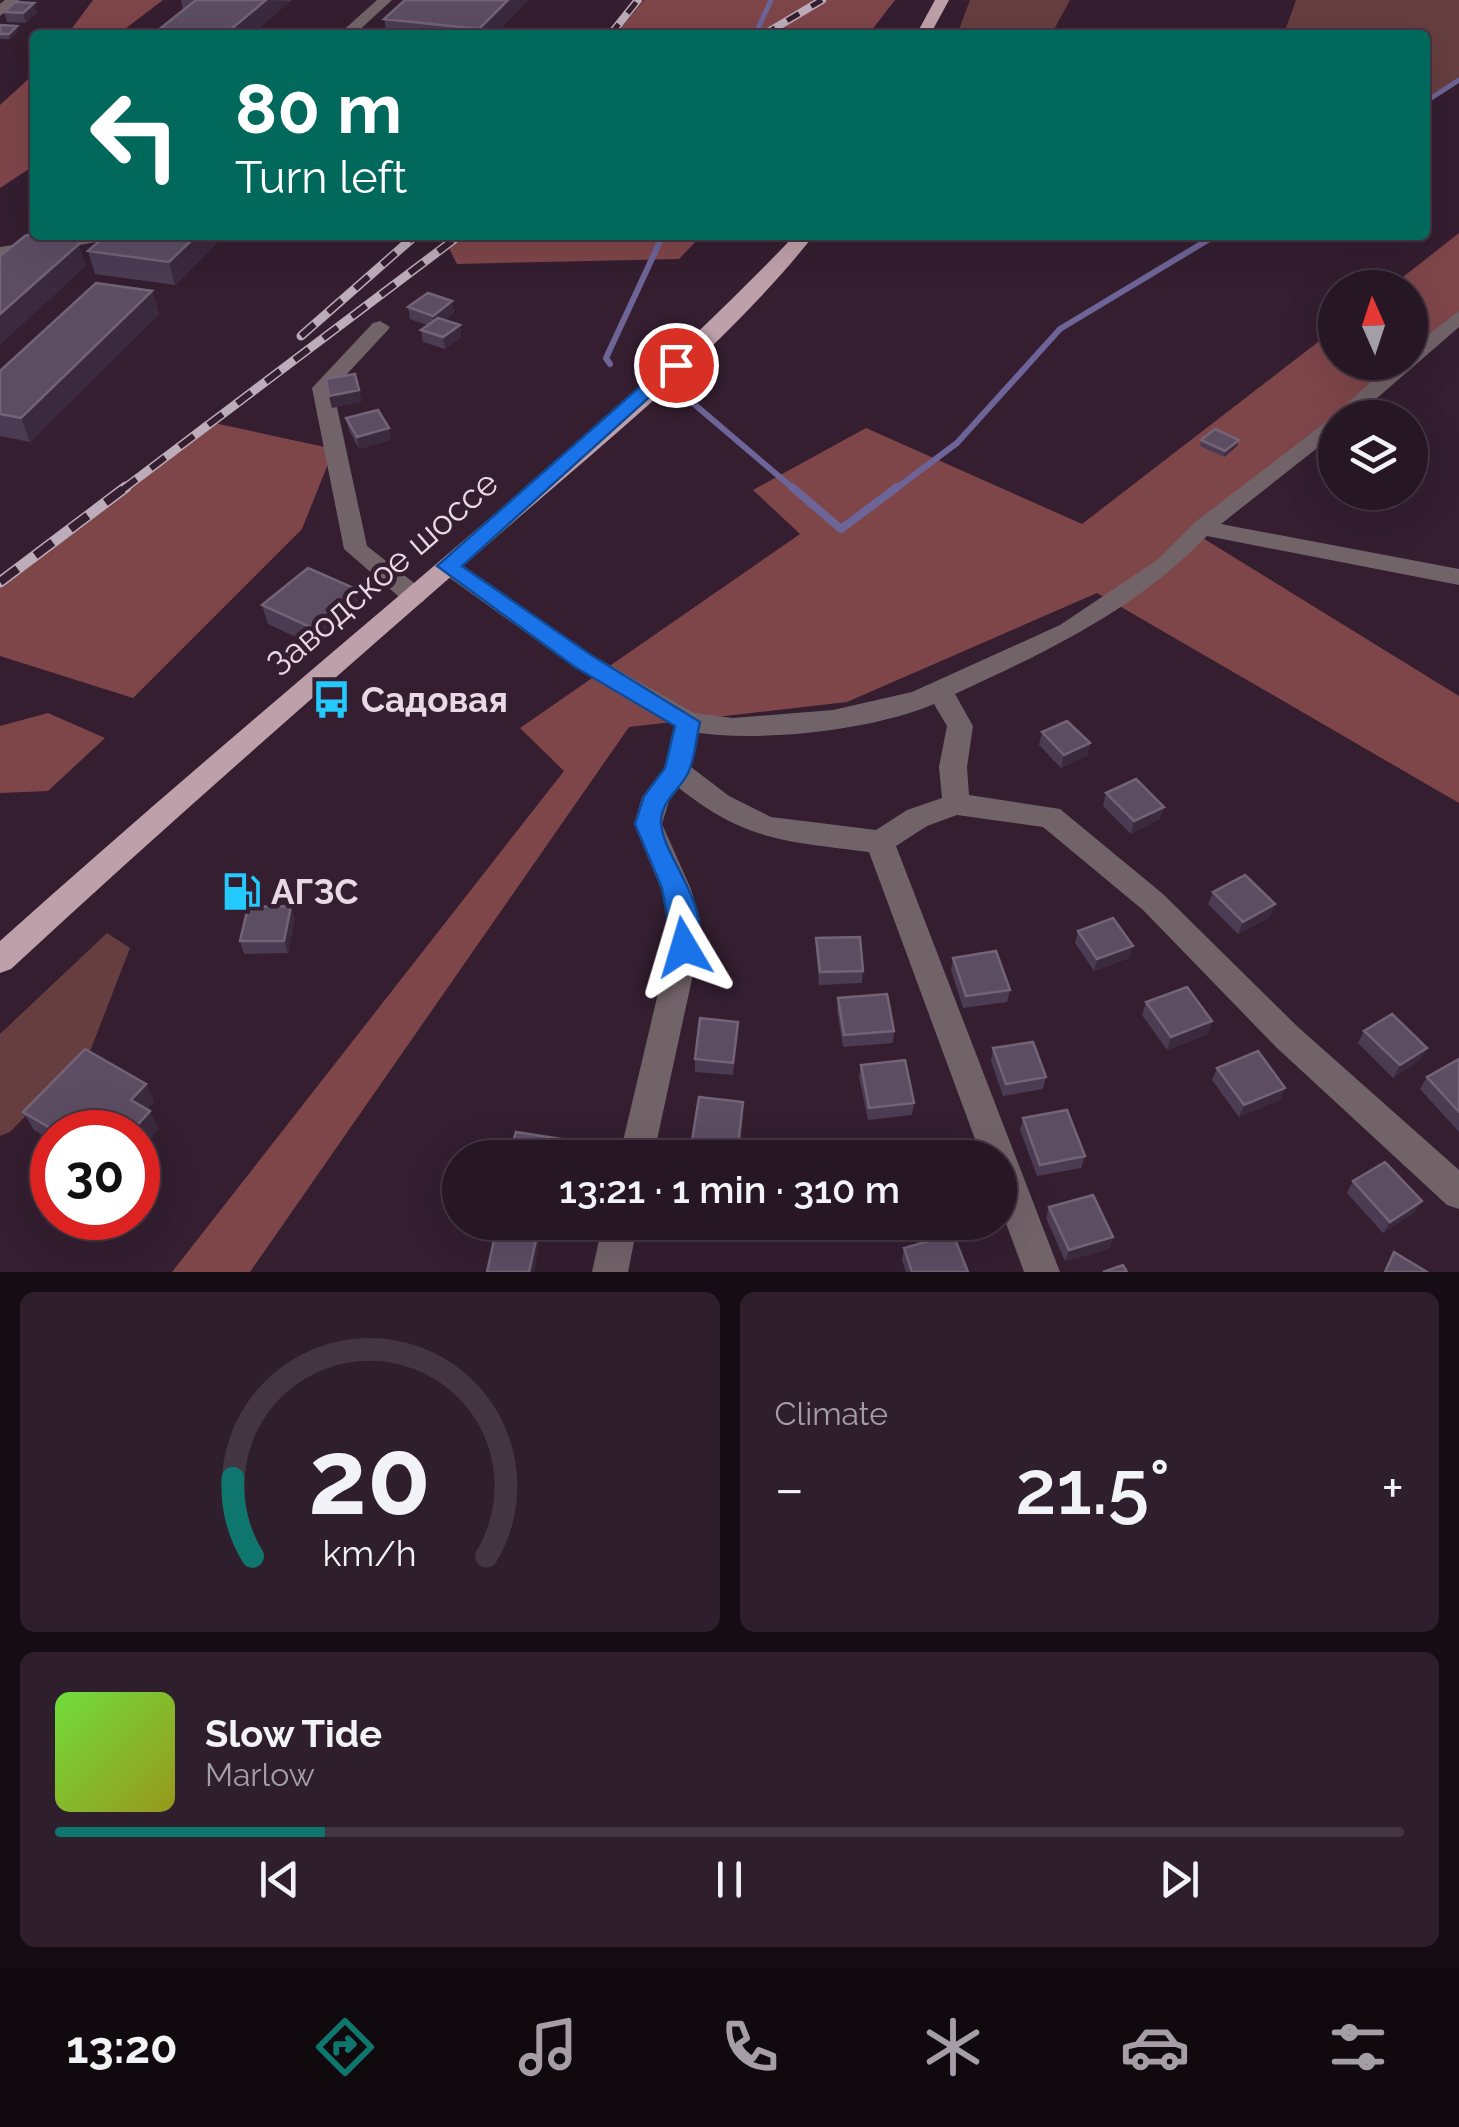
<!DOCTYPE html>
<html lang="en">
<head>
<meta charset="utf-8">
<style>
	body { margin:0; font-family:Raleway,sans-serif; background:#2f1f2c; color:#f1f3f6; height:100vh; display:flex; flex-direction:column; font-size:38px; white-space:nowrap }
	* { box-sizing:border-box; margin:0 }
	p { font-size:32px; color:#a49fa6 }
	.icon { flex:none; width:55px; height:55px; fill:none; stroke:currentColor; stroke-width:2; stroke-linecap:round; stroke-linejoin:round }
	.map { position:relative; height:1272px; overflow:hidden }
	.side { display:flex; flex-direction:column; gap:20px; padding:20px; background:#150c14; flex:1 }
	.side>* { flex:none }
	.banner { position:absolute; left:30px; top:30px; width:1400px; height:210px; border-radius:10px; box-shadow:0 10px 40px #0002,0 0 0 2px #433541; background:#00695c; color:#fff; overflow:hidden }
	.needle { width:65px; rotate:357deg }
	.buttons { position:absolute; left:1318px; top:270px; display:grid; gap:20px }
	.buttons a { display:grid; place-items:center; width:110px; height:110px; border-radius:50%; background:#271624; box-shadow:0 10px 40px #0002,0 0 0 2px #433541; font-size:50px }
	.speed { position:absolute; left:30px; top:1110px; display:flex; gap:20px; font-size:50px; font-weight:700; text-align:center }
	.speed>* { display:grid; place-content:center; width:130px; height:130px; border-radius:50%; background:#271624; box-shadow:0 10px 40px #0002,0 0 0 2px #433541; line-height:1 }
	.speed .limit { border:15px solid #d22; background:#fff; color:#111 }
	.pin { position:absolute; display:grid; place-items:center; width:85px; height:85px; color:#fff; margin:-42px; border:5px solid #fff; border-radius:50%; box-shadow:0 2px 10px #0007 }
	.me { position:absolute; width:110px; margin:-55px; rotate:353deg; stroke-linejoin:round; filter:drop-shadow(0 0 8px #0008) }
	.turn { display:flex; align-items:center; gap:35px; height:210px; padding:0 40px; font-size:45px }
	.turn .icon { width:130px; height:130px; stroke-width:2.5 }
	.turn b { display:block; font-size:70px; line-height:85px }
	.big { font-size:75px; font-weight:600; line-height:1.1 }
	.side .tile { flex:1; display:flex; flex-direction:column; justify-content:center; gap:15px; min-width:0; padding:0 35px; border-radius:15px; background:#2f1f2c }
	.side .dial { align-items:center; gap:0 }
	.dial svg { height:260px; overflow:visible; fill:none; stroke:#433541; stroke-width:7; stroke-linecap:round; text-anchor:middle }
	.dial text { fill:#f1f3f6; stroke:none }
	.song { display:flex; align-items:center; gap:30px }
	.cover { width:120px; height:120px; border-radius:15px; background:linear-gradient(135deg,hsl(100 70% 55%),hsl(60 70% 35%)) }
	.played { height:10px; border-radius:5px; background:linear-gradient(90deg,#0f766e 20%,#433541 20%) }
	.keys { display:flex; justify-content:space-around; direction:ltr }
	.heat { display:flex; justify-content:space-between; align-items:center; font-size:55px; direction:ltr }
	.side .tiles { flex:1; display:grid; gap:20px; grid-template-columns:1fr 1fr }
	.tile:last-child { grid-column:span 2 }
	.trip { position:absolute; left:442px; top:1140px; width:575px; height:100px; border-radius:50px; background:#271624; box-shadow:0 10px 40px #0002,0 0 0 2px #433541; font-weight:600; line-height:100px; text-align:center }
	.tabs { display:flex; height:160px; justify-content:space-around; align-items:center; background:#10090e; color:#a49fa6 }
	.tabs .icon { width:70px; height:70px }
	.tabs .on { color:#0f766e }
	.tabs b { font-size:45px; color:#f1f3f6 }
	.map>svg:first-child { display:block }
</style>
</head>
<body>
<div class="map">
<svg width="1459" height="1272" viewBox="0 0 1459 1272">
	<rect width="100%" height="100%" fill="#341e30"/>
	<path fill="#663e40" d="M970,0h100l-19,35h-94z
		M1296,0h163v80l-34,19v-64h-147l8,-7z
		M107,933l23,15 -39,101 -81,83 -10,4v-102z"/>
	<path fill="#7f464a" d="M93,0h70l-46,35h-50z
		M644,0h251l-27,35h-253z
		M35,73v92l-35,23v-83z
		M1459,233v89l-49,39v-73h-21z
		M470,235h232l-23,24 -222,5 -8,-16z
		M1335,329v33l73,1 -215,169 266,164v107l-362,-210 -250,109 -218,25 -379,545h-78l392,-501 -44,-43 280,-194 -47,-44 113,-62 216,96z
		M205,421l129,28 -32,80 -169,169 -133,-42v-69z
		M48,713l57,25 -57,53 -48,2v-67z"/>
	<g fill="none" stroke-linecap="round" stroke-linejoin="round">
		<path stroke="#6d6597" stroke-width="5" d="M755,35l16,-35
			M1425,102l34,-22"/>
		<path stroke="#6d6597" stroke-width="6" d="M610,364l-4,-6 57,-123
			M687,398l108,92
			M894,490l63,-47 103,-114 156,-94"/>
		<path stroke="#6d6597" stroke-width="8" d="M792,487l49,42 56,-42"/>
		<path fill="#726369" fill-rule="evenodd" d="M5,0h15l-20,16v-12z
			M377,0h15l-38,35h-16z
			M75,235h42l-9,5 -108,19v-12z
			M1459,311v16l-105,91h-19v16l-114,90 238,45v16l-252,-49c-75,76 -157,114 -252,158l18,32 -6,41 2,28 91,14 103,85 135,133 161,143v39l-12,-4 -171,-158 -133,-137 -100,-83 -86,-12 -30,11 -31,20 164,426h-36l-24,-65v-49h-18l-113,-306c-82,-11 -122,-10 -190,-64l-10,13 -7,23 29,65 9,31 -1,27 -46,211h-34l50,-211 1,-27 -9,-31 -27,-65 8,-27 22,-29 10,-42 -100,-59 -134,-96 -4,-5 4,-5h16l136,94 102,58 39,5 100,-8 79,-18 148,-67 97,-65 37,-37 137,-105 62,-56h17v-13zM934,704l13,22 -8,41 3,31 -35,12 -31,20 -105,-13 -42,-21 -38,-29 8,-34c66,9 174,-3 235,-29z
			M380,321l10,6 -3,4 -54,58 34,157 56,44 3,6 -3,6h-18l-61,-53 -32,-161 61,-65z
			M603,1222h35l-10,50h-36z"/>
		<path fill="#bea0ab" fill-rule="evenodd" d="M935,0h14l-19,35h-14z
			M795,235h19c-83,106 -210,208 -312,297 -165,144 -330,288 -491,437l-11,4v-32c136,-122 275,-240 414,-358 131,-112 262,-223 381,-348z"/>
		<defs>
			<path id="rail-far2" d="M610,35l28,-35
				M763,35l59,-35"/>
			<path id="rail-far1" d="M301,336l115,-101
				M122,490l338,-255"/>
			<path id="rail" d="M0,582l126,-95"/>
		</defs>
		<use href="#rail-far2" stroke="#bdadba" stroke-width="8"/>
		<use href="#rail-far1" stroke="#bdadba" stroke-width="9"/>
		<use href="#rail" stroke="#bdadba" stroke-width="11"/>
		<use href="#rail-far2" stroke="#341e30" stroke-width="5" stroke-dasharray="14" stroke-linecap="butt"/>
		<use href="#rail-far1" stroke="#341e30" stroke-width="6" stroke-dasharray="18" stroke-linecap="butt"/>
		<use href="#rail" stroke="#341e30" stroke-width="8" stroke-dasharray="22" stroke-linecap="butt"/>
	</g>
	<path fill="#4b3c53" d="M181,0h110v1l-108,9z
		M528,0l-33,35h-108l-3,-16z
		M4,12h33l-11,11 -19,-1z
		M0,25l18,6 -8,8h-10z
		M35,167v19l-5,-15z
		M225,235l-50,50 -80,-11 -7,-23z
		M152,291l7,23 -129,128 -30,-6v-65z
		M452,301l2,12 -10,7 16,5 1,12 -16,12 -22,-7 -2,-12 7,-5 -18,-6 -2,-12z
		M346,418l45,22 -32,9 -10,-19z
		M1201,440l36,6 -13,11 -24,-11z
		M262,605l98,2 -45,39 -47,-22z
		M1042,732l48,11 -3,13 -26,12 -22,-23z
		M1106,793l58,14 -4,12 -29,15 -28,-28z
		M1213,892l57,25 -32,17 -30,-30z
		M295,918l-7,35 -44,1 -4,-13z
		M1078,931l51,27 -35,13 -19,-28z
		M816,938l47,33 -1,12 -43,2 -3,-35z
		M953,958l57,32 -3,12 -44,6 -12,-38z
		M838,998l56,33 -1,12 -50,4 -6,-37z
		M1146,1002l66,19 -4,13 -41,16 -25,-35z
		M1364,1031l63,17 -7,12 -27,18 -35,-35z
		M738,1034l-5,41 -38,-3v-13z
		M993,1048l53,29 -3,12 -40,7 -12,-35z
		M1459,1059v73l-39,-43 7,-12z
		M861,1065l53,38 -2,12 -44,5 -9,-43z
		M1217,1068l68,20 -5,12 -41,17 -27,-37z
		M146,1084l8,18 -7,7 12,20 -21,3h-86v9l-18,-11 -11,-18z
		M743,1114l-5,43 -45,-5 -1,-11z
		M1023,1118l62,38 -4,12 -44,8 -17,-46z
		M1353,1181l69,20 -8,12 -31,20 -36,-40z
		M1049,1207l64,30 -4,12 -44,12 -19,-43z
		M904,1248l64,24h-62l-4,-12z"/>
	<path fill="#3b293e" d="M266,0l25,1 -39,34h-28z
		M508,0h20l-33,35h-15l-1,-6z
		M34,3l3,9 -11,11 -3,-10z
		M17,26l1,5 -8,8 -1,-5z
		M197,235h28l-50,50 -6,-23z
		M79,244l7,22 -86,79v-31z
		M152,291l7,23 -129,128 -9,-24z
		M452,301l2,12 -19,14 -2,-11z
		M460,325l1,12 -16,12 -2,-12z
		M359,390l3,12 -30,6 -3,-12z
		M389,428l2,12 -32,9 -2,-12z
		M1239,440l-2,6 -13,11 1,-6z
		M356,589l4,18 -45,39 -5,-19z
		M1090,743l-3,13 -26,12 3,-13z
		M1164,807l-4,12 -29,15 3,-13z
		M1275,904l-5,13 -32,17 5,-12z
		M291,906l4,12 -7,35 -4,-12z
		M1133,946l-4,12 -35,13 3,-12z
		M1212,1021l-4,13 -41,16 4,-13z
		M1427,1048l-7,12 -27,18 7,-13z
		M146,1084l8,18 -14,16 -9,-18z
		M1285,1088l-5,12 -41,17 5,-12z
		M150,1111l9,18 -21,25v-22h-7z
		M561,1139l1,12 -2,7h-5z
		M1422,1201l-8,12 -31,20 7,-11z
		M537,1236l2,11 -5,25h-5z
		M1113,1237l-4,12 -44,12 4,-11z"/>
	<path fill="#5c4d63" stroke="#726377" stroke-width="2.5" d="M196,0h70l-42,35h-72z
		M405,0h103l-29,29 -95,-10z
		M15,2l19,1 -11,10 -19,-1z
		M0,25l17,1 -8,8h-9z
		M426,32l27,3h-30z
		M35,233v2h41l3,9 -79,70v-58l25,-20z
		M106,235h91l-28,27 -81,-11z
		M96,283l56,8 -131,127 -21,-4v-43z
		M428,293l24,8 -19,15 -25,-9z
		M438,318l22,7 -17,12 -22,-7z
		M355,374l4,16 -30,6 -3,-17z
		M378,410l11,18 -32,9 -11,-19z
		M1215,429l24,11 -14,11 -24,-11z
		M308,568l48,21 -46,38 -48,-22z
		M1067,721l23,22 -26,12 -22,-23z
		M1136,779l28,28 -30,14 -28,-28z
		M1245,875l30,29 -32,18 -30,-30z
		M291,906l-7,35h-44l8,-34z
		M1113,918l20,28 -36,13 -19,-28z
		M860,937l3,34 -43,1 -4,-34z
		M996,951l14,39 -44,6 -13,-38z
		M1187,987l25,34 -41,16 -25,-35z
		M887,994l7,37 -50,4 -6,-37z
		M1392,1014l35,34 -27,17 -36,-34z
		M700,1018l38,4 -5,41 -38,-4z
		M1033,1042l13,35 -40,7 -13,-36z
		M85,1049l61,35 -15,16 19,11 -19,21h-74l-34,-20z
		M1258,1051l27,37 -41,17 -27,-37z
		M1459,1059v53l-32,-35z
		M905,1060l9,43 -45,5 -8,-43z
		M699,1097l44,5 -5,44 -46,-5z
		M1067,1110l18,46 -45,9 -17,-47z
		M516,1132l45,7 -6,19h-47z
		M1385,1162l37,39 -32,21 -37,-41z
		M1093,1195l20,42 -44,13 -20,-43z
		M496,1231l41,5 -8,36h-42z
		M953,1234l15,38h-56l-8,-24z
		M1394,1252l33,20h-42z
		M1123,1265l4,7h-24z"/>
	<path fill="#1a73e8" stroke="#114b97" stroke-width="2.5" d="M669,361l16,4 -223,201 129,89 109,67c-4,16 -5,39 -13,53 -9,16 -26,27 -26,47 1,36 56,87 33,133h-20l-12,-67 -27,-64 9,-28 21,-28 10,-42 -100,-59 -138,-101z"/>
	<defs>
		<symbol id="bus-bare" viewBox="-9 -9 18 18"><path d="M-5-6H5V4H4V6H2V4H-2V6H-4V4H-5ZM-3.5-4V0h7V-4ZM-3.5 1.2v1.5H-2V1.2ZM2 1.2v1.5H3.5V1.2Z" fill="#24c9fe" stroke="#341e30" stroke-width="2.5" paint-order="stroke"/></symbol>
		<symbol id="fuel-bare" viewBox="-9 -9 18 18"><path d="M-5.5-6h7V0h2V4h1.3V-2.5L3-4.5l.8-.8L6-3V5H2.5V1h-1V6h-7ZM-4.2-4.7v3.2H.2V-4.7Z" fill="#24c9fe" stroke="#341e30" stroke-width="2.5" paint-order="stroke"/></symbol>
	</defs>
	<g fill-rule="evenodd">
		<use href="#bus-bare" x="304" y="672" width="55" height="55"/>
		<use href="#fuel-bare" x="214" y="864" width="55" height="55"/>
	</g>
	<g text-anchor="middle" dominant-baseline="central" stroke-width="9" stroke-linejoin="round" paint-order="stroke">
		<g font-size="35" fill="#e8d9e5" stroke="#341e30">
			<text transform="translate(382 573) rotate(-41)">Заводское шоссе</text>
		</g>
		<g font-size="35" font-weight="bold" fill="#e8d9e5" stroke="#341e30" text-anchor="start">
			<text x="361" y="699">Садовая</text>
			<text x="271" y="891">АГЗС</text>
		</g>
	</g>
</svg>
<div class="buttons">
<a><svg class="needle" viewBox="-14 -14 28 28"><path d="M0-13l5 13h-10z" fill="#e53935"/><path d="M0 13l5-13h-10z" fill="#a49fa6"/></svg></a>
<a><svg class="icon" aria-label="layers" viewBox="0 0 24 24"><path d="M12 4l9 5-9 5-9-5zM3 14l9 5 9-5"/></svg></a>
</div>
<div class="speed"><div class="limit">30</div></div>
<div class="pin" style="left:676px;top:365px;background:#d93025"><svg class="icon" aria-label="arrive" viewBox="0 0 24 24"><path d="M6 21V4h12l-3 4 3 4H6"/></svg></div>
<svg class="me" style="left:684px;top:947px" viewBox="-20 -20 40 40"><path d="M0-17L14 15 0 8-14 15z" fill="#1a73e8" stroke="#fff" stroke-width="4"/></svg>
<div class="trip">13:21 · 1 min · 310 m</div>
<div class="banner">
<div class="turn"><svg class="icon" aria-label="left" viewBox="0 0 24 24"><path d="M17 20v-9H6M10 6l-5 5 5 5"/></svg><div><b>80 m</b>Turn left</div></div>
</div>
</div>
<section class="side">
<div class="tiles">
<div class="tile dial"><svg viewBox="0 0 100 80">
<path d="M14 69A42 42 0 1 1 86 69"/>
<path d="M14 69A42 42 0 0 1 8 45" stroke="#0f766e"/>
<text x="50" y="56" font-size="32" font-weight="700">20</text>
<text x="50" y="72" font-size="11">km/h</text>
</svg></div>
<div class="tile"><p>Climate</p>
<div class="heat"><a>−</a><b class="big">21.5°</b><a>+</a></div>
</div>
<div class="tile">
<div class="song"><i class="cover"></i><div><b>Slow Tide</b><p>Marlow</p></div></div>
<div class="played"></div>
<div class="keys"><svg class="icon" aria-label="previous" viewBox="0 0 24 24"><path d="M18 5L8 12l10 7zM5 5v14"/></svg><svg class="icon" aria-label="pause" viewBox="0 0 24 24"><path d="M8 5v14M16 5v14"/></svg><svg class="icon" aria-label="next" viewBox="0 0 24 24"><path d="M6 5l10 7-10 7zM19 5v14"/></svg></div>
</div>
</div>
</section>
<nav class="tabs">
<b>13:20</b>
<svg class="icon on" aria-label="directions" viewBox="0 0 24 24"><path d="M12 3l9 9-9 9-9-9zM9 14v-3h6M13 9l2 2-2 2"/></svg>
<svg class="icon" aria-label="music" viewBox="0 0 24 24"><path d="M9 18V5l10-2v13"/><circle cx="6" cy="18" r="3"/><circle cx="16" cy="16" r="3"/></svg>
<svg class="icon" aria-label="phone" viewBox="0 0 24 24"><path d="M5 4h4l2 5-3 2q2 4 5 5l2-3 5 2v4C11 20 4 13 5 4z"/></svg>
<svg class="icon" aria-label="climate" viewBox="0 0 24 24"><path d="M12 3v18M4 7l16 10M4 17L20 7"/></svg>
<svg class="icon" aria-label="car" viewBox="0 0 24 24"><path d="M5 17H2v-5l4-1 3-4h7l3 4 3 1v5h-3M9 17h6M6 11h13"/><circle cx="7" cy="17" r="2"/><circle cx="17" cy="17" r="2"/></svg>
<svg class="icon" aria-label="filters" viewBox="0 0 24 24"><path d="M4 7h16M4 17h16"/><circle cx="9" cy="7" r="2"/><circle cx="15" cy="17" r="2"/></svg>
</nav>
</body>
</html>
